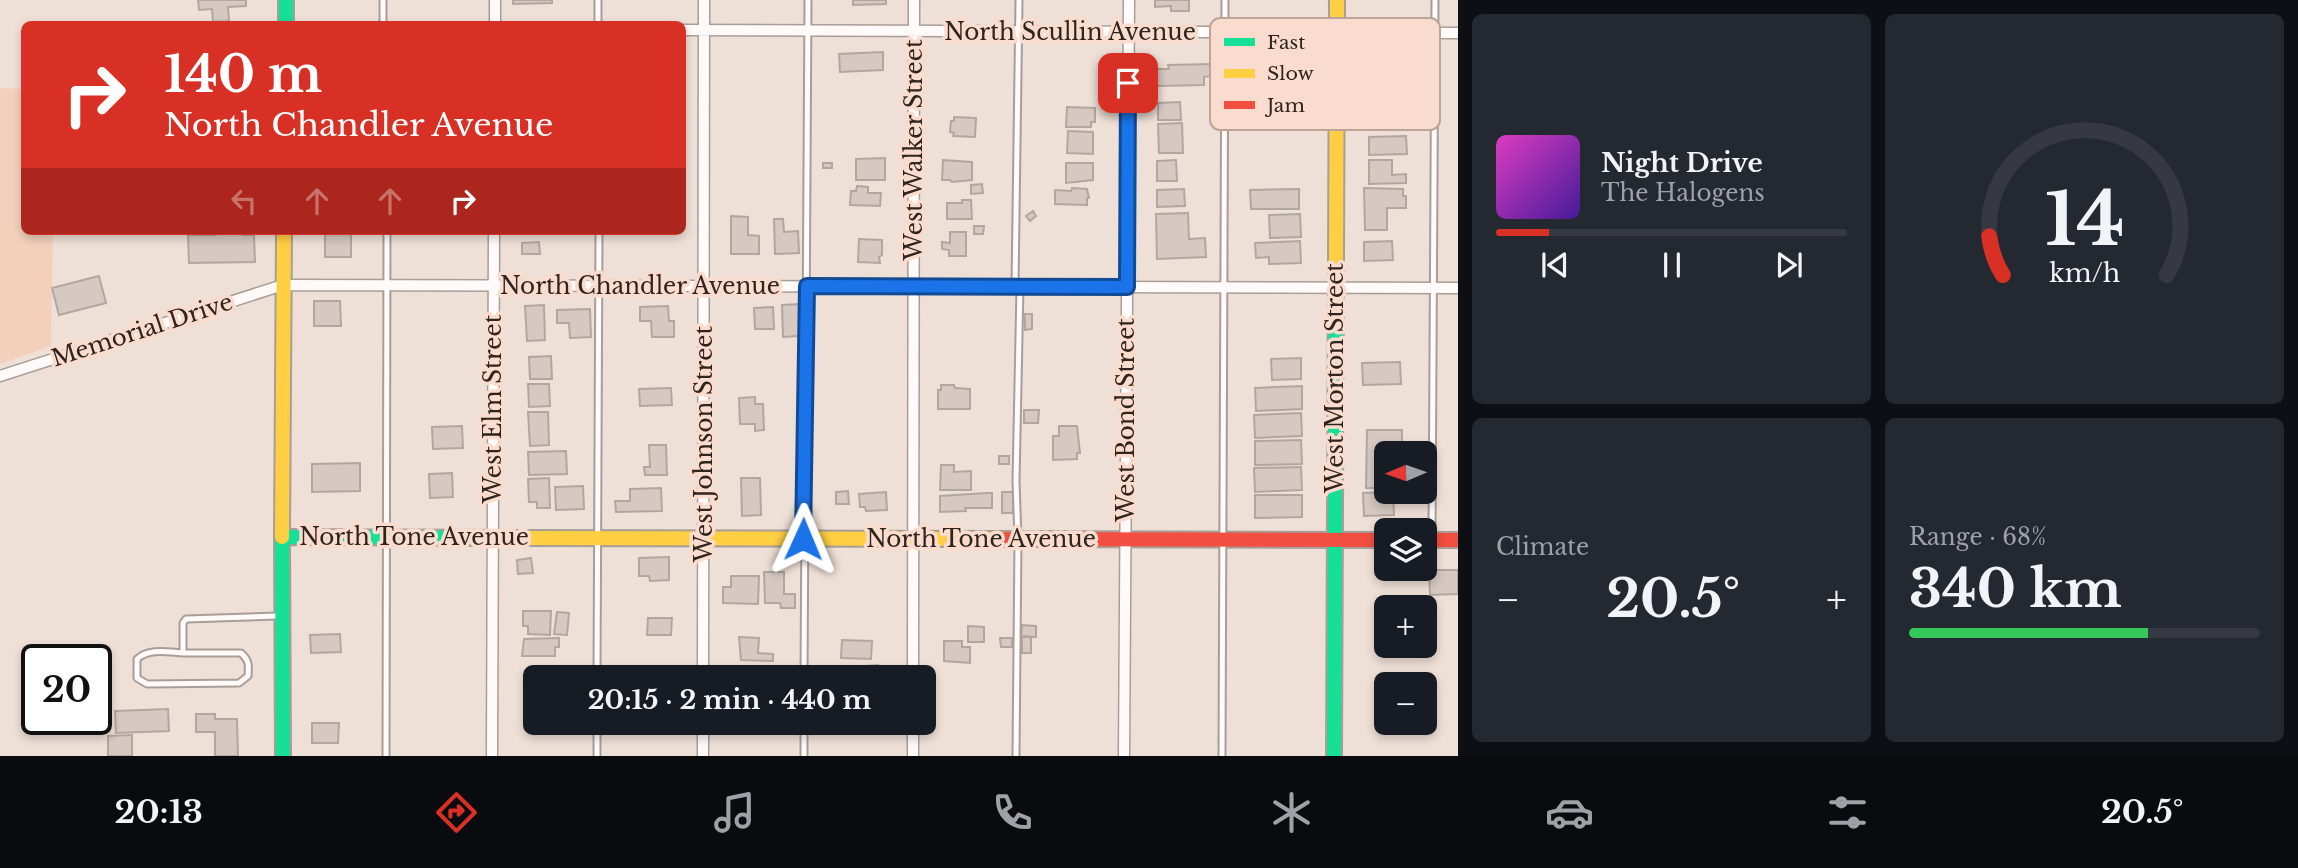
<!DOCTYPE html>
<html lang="en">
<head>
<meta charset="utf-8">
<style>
	body { margin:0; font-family:"Libre Baskerville",serif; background:#242831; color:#f1f3f6; height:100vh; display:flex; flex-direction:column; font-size:26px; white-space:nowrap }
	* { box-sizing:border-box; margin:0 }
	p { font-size:23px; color:#9ea1a6 }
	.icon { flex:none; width:38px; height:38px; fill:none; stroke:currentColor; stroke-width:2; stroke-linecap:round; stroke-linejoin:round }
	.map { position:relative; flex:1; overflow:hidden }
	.drawer { display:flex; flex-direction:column; gap:14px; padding:14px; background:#0d0f14; width:840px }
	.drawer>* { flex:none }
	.guide { position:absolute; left:21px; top:21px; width:665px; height:214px; border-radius:10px; box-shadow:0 4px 10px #0003; background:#d93025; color:#fff; overflow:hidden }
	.needle { width:46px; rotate:268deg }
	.buttons { position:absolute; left:1374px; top:441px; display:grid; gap:14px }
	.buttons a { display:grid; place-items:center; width:63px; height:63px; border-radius:10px; background:#171b24; box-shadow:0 4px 10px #0003; font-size:35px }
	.speed { position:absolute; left:21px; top:644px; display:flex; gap:14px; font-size:35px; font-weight:700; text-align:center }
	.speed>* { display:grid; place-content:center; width:91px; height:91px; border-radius:50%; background:#171b24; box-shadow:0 4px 10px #0003; line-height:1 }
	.speed .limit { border:4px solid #111; border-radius:10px; background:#fff; color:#111 }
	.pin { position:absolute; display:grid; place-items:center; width:60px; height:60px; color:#fff; margin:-30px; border-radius:14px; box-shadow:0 4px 10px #0006 }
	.me { position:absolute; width:77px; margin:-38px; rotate:1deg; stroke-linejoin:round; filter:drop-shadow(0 0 5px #0008) }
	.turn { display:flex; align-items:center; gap:24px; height:147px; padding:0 28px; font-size:32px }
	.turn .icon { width:91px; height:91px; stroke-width:2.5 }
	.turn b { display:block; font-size:49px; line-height:60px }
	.lanes { display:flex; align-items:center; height:66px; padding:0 28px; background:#0003; justify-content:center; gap:35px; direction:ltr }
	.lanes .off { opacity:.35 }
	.big { font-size:52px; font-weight:700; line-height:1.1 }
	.drawer .widget { flex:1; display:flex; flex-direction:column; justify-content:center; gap:10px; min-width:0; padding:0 24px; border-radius:10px; background:#242831 }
	.drawer .dial { align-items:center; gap:0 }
	.dial svg { height:182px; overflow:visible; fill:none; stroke:#363941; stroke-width:7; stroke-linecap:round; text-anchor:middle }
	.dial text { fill:#f1f3f6; stroke:none }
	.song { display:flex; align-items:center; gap:21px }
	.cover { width:84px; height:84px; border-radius:10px; background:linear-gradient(135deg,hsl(310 70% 55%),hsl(260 70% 35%)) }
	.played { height:7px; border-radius:4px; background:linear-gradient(90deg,#d93025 15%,#363941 15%) }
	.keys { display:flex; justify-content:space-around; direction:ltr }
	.heat { display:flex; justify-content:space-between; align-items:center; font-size:38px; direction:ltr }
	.charge { height:10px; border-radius:5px; background:linear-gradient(90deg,#34c759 68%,#363941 0) }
	.drawer .tiles { flex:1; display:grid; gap:14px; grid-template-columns:repeat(2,1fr) }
	.trip { position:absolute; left:523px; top:665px; width:413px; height:70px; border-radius:10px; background:#171b24; box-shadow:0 4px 10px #0003; font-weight:700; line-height:70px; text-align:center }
	.tabs { display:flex; height:112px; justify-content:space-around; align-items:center; background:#090b0e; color:#9ea1a6 }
	.tabs .icon { width:49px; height:49px }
	.tabs .current { color:#d93025 }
	.tabs b { font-size:32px; color:#f1f3f6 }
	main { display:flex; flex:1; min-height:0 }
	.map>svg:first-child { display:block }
</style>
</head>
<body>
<main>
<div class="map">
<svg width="1458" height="756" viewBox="0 0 1458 756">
	<rect width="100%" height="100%" fill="#efe0d7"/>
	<path fill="#f3d0bc" d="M0,88l24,1v142h29l-2,115 -51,18z"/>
	<path fill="#d5c9c2" stroke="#b2a7a0" stroke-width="2" d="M198,0h48v6l-18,1 1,14 -16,1 -1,-13 -13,1z
		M513,0h39v3l-39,1z
		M853,0h33v4l-33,1z
		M1155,0h34v11h-18v-5l-16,1z
		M883,52v18l-43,2 -1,-18z
		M1211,64v12l-7,1v8l-47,1v-17h12l-1,-4z
		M1180,102l1,18h-23v-17z
		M1404,104v14l-6,1v10l-26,1 -1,-24z
		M1067,107l28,1v14h-4v5h-25z
		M954,117l22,1 -1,19 -22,-1 1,-3 -4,-1 1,-11h3z
		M1182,123l1,30h-24l-1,-29z
		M1068,131l25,1v22l-26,-1z
		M1406,136l1,18 -38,1v-18z
		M885,158v22h-29v-21z
		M943,160l29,2v18l-20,2 -2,-2h-8z
		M1176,160l1,21h-20v-20z
		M1369,160h23v15l14,-1v9l-37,1z
		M823,163h9v5h-9z
		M1066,163h27v17l-27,3z
		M982,184l1,9 -12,1v-9z
		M857,186l11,1v6h13l-1,13 -30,-1 1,-14h5z
		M1072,188l15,1 2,9h-2v7l-32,-1v-14l16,1z
		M1364,188l39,1v7h3v12h-19v22h-22z
		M1184,189l1,17 -28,1v-17z
		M1299,189v20h-48l-1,-19z
		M962,200h9l1,19h-25v-16h15z
		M1033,211l3,5 -6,5 -4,-5z
		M1188,213l1,26 16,-1 1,19 -49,2 -1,-45z
		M1300,214l1,23 -31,1 -1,-23z
		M731,216l17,1v18l11,1v18h-28z
		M774,219h9l1,13 14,-1 1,22 -24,1z
		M974,226h10l-1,8h-9z
		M216,231h27v4h11l1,27 -66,1 -1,-28h28z
		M325,231h26v26h-26z
		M950,232h16v24h-17v-6l-7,-1v-7l8,1z
		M859,239l23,1v15l-3,2 1,6 -22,-1z
		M1300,241l1,22 -32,1v-7l-13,1 -1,-15z
		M1392,241l1,19 -29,1v-19z
		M539,242l1,12h-18v-11z
		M99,276l7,27 -47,12 -7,-27z
		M314,301h26l1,25h-27z
		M799,304l1,32 -17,1 -1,-32z
		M544,305l1,35 -18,1 -2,-35z
		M668,306l1,15h5v16h-22l-1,-16h-11v-14z
		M773,307l1,22h-19l-1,-21z
		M590,309l1,28 -21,1 -1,-15h-12v-13z
		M1025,314h7v15l-7,1z
		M551,356l1,23h-22l-1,-22z
		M1301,358v21l-29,1 -1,-21z
		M1400,362l1,22 -38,1 -1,-22z
		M528,384h21l1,22 -21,1z
		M941,385h13l1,3 15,1v20h-32v-19h3z
		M1302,386v23l-46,2 -1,-23z
		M671,388l1,17 -32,1 -1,-17z
		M755,397v7h8l1,26 -9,1v-7h-15l-1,-26z
		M1024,410h15l-1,13h-14z
		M528,412h20l1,33 -19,1z
		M1301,413l1,23 -47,2 -1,-23z
		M462,426l1,22 -30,1 -1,-22z
		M1059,426h18l3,27h-3v6l-24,1v-24h6z
		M1367,430h35v17h-11v6h-5v35h-20z
		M1301,440l1,24 -47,1v-24z
		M649,445h17l1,30h-22l-1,-8h6z
		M566,451l1,23 -38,1 -1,-23z
		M999,456h10v8h-10z
		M360,463v28l-48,1v-28z
		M941,465h13v7l17,-1v19h-31z
		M1301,467l1,23 -47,2 -1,-24z
		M452,473l1,24 -23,1 -1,-24z
		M549,478l1,30h-13v-6h-8l-1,-23z
		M741,478h19l1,37 -19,1z
		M583,486l1,23 -28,1 -1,-23z
		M661,488l1,23 -46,1 -1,-11h15v-12z
		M848,491l1,13h-13v-12z
		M886,492l1,18 -21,1 -1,-4h-5l-1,-13z
		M1002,492h11v21h-11z
		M1393,492l1,23 -30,1 -1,-23z
		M987,493h5v15h-27l1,3 -26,1v-16z
		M1255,495h47v22l-47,1z
		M669,557v23l-19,1 -1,-5h-10v-18z
		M531,558l2,15 -15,1 -1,-14z
		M1429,570h29v24l-28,1z
		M764,572h20v22h11v14h-14l-1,-5h-15z
		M731,576h28l-1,28 -35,-1v-16h8z
		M523,611h28l-1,24 -22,-1v-8h-5z
		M557,612l12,1 -2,22 -13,-1z
		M648,618h24l-1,17h-24z
		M1022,625l14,1v11l-15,-1z
		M968,626l16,1v15h-16z
		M340,634l1,18 -30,1 -1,-18z
		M739,637l20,1 -1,15 15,1v7l-32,-1z
		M1022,637h9v16h-9z
		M559,638v9h-4v9h-33l2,-17z
		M1000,638h12v9h-11z
		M842,640l30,1 -1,18 -30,-1z
		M944,641h18v6h8v16l-26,-2z
		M878,665l1,12h-29l-1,-10z
		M168,709l1,22 -53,2 -1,-22z
		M196,714h19v5h22l1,37h-23v-24h-19z
		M312,723h27l-1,20h-26z
		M132,735v21h-24v-20z"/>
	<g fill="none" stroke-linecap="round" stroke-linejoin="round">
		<defs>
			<path id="lane" d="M383,0v24
				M598,24v-24
				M1015,287l4,-287
				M1432,536l3,-536
				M183,653c-16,-1 -34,-5 -46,6v19l10,6 92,-1 9,-7c1,-11 1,-16 -7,-23h-58v-30l3,-4 93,-3
				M597,677l2,-446
				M804,677l4,-677
				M804,723v33
				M386,756l1,-525
				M597,756v-33
				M1016,756l2,-217 -2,-58 4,-194
				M1222,756l3,-756"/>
			<path id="street" d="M495,24v-24
				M682,30l776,3
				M0,376l283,-91 1175,3
				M703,677l1,-677
				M913,677l1,-677
				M913,723v33
				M492,756l2,-525
				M703,756v-33
				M1124,756l5,-756"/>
			<path id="fast" d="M286,0v24
				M283,756l-1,-219 232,1
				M1334,756l2,-493"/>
			<path id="slow" d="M1336,263l1,-263
				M282,537l2,-306
				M514,538l492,1"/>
			<path id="jam" d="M1006,539l380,1
				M1424,540h34"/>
		</defs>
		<use href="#lane" stroke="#a99d97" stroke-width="9"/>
		<use href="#street" stroke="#a99d97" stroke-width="13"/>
		<use href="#fast" stroke="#a99d97" stroke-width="18"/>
		<use href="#slow" stroke="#a99d97" stroke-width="18"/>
		<use href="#jam" stroke="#a99d97" stroke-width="18"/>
		<use href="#lane" stroke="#fdfaf9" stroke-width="5"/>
		<use href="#street" stroke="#fdfaf9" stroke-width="10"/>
		<use href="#fast" stroke="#16e098" stroke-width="14"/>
		<use href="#slow" stroke="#ffcf43" stroke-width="14"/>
		<use href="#jam" stroke="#f24e42" stroke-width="14"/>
	</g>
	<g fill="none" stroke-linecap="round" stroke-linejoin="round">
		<defs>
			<path id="route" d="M803,539l4,-253 320,1 1,-204"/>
		</defs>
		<use href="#route" stroke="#114b97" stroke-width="18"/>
		<use href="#route" stroke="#1a73e8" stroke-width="12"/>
	</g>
	<g text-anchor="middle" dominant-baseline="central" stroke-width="7" stroke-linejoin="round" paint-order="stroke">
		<g font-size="23" fill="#2f241e" stroke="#f9dccd">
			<text x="1070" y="32">North Scullin Avenue</text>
			<text transform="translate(914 150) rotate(-90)">West Walker Street</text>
			<text x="640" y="286">North Chandler Avenue</text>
			<text transform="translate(142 330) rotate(-18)">Memorial Drive</text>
			<text transform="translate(1335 378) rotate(-90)">West Morton Street</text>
			<text transform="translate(493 409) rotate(-90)">West Elm Street</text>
			<text transform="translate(1126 420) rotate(-90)">West Bond Street</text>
			<text transform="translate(704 444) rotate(-90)">West Johnson Street</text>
			<text x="414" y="537">North Tone Avenue</text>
			<text x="981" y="539">North Tone Avenue</text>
		</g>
	</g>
	<rect x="1210" y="18" width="230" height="112" rx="10" fill="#f9dccd" stroke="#bca598" stroke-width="2"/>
	<rect x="1224" y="38" width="31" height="8" fill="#16e098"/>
	<rect x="1224" y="69" width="31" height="9" fill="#ffcf43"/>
	<rect x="1224" y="101" width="31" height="8" fill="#f24e42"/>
	<g font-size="19" fill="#2f241e">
		<text x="1267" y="49">Fast</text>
		<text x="1267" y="80">Slow</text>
		<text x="1267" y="112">Jam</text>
	</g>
</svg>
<div class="buttons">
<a><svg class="needle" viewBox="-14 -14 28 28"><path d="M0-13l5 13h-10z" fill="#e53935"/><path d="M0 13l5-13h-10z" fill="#9ea1a6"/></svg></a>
<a><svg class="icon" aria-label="layers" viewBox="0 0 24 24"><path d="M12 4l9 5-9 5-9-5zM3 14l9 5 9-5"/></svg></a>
<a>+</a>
<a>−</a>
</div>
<div class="speed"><div class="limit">20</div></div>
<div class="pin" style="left:1128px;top:83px;background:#d93025"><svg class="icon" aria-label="arrive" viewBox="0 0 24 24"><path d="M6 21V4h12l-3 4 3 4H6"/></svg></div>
<svg class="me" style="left:803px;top:539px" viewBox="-20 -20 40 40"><path d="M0-17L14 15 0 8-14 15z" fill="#1a73e8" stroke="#fff" stroke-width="4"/></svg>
<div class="trip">20:15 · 2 min · 440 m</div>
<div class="guide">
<div class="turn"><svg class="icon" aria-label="right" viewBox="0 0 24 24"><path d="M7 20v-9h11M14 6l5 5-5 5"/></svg><div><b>140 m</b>North Chandler Avenue</div></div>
<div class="lanes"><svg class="icon off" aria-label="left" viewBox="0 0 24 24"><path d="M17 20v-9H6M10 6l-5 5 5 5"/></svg><svg class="icon off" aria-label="ahead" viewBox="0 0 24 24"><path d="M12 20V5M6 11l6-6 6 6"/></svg><svg class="icon off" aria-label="ahead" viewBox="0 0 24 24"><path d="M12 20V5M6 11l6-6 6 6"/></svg><svg class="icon" aria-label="right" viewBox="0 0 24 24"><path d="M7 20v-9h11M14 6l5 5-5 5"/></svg></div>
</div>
</div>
<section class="drawer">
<div class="tiles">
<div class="widget">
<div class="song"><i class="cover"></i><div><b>Night Drive</b><p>The Halogens</p></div></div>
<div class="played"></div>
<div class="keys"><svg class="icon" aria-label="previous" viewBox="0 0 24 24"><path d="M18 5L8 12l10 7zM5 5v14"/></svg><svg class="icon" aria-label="pause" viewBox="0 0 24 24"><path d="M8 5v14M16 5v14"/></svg><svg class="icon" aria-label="next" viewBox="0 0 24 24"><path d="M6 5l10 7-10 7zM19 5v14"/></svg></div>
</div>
<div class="widget dial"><svg viewBox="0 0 100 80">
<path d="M14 69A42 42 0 1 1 86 69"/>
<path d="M14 69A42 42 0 0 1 8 52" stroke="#d93025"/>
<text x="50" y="56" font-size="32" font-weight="700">14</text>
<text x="50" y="72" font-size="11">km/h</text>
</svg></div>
<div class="widget"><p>Climate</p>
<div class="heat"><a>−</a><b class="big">20.5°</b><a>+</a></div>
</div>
<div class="widget"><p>Range · 68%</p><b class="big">340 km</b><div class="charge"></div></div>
</div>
</section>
</main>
<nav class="tabs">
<b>20:13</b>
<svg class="icon current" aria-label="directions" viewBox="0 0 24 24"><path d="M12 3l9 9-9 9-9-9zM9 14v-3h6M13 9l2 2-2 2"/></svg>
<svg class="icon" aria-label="music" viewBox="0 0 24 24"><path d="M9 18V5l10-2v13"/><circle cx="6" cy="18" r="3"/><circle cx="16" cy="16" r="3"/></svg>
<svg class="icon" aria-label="phone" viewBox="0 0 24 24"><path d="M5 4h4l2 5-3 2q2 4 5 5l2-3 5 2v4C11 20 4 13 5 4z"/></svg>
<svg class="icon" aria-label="climate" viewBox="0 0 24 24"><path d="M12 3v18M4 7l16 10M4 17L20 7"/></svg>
<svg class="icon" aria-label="car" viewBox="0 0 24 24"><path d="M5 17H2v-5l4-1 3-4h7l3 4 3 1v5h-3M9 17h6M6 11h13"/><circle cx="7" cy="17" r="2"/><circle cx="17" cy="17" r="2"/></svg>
<svg class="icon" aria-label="filters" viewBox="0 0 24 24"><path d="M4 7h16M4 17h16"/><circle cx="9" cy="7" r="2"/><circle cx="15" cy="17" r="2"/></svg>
<b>20.5°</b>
</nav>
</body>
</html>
